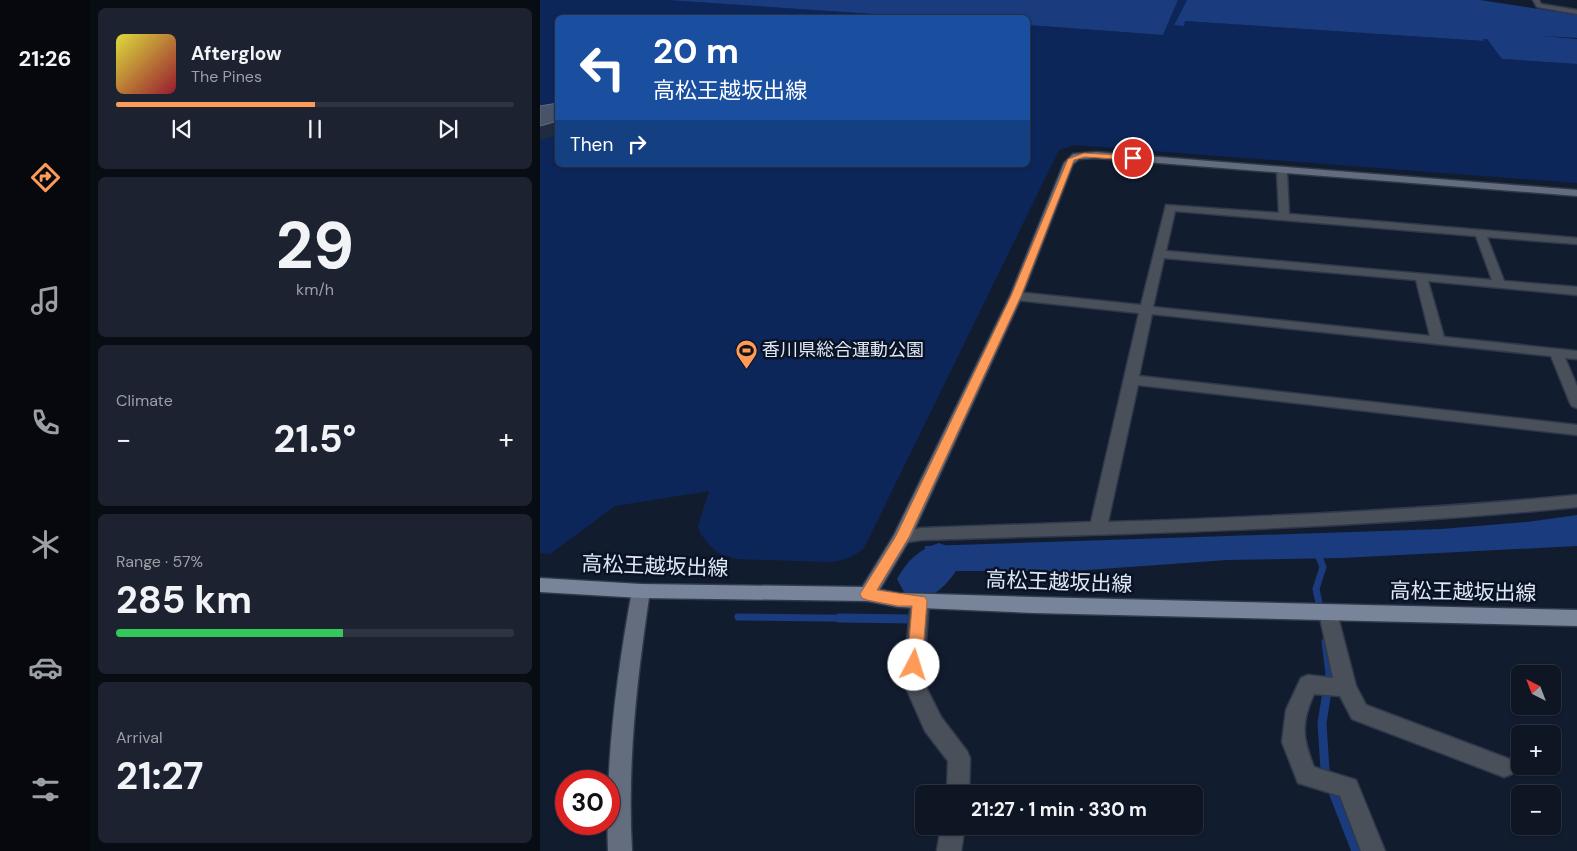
<!DOCTYPE html>
<html lang="en">
<head>
<meta charset="utf-8">
<style>
	body { margin:0; font-family:"DM Sans","Noto Sans JP",sans-serif; background:#1c2230; color:#f1f3f6; height:100vh; display:flex; flex-direction:column; font-size:19px; white-space:nowrap }
	* { box-sizing:border-box; margin:0 }
	p { font-size:16px; color:#9b9fa6 }
	.icon { flex:none; width:28px; height:28px; fill:none; stroke:currentColor; stroke-width:2; stroke-linecap:round; stroke-linejoin:round }
	.map { position:relative; flex:1; overflow:hidden }
	.drawer { display:flex; flex-direction:column; gap:8px; padding:8px; background:#080c13; width:450px }
	.drawer>* { flex:none }
	.banner { position:absolute; left:15px; top:15px; width:475px; height:152px; border-radius:8px; box-shadow:0 1px 4px #0004,0 0 0 1px #2e3441; background:#1a4fa0; color:#fff; overflow:hidden }
	.needle { width:32px; rotate:318deg }
	.tools { position:absolute; left:971px; top:665px; display:grid; gap:10px }
	.tools a { display:grid; place-items:center; width:50px; height:50px; border-radius:8px; background:#0e1523; box-shadow:0 1px 4px #0004,0 0 0 1px #2e3441; font-size:25px }
	.speed { position:absolute; left:15px; top:770px; display:flex; gap:10px; font-size:25px; font-weight:700; text-align:center }
	.speed>* { display:grid; place-content:center; width:65px; height:65px; border-radius:50%; background:#0e1523; box-shadow:0 1px 4px #0004,0 0 0 1px #2e3441; line-height:1 }
	.speed .limit { border:8px solid #d22; background:#fff; color:#111 }
	.pin { position:absolute; display:grid; place-items:center; width:42px; height:42px; color:#fff; margin:-21px; border:2px solid #fff; border-radius:50%; box-shadow:0 1px 5px #0007 }
	.me { position:absolute; width:55px; margin:-28px; rotate:5deg; stroke-linejoin:round; filter:drop-shadow(0 0 4px #0008) }
	.turn { display:flex; align-items:center; gap:18px; height:105px; padding:0 15px; font-size:22px }
	.turn .icon { width:65px; height:65px; stroke-width:2.5 }
	.turn b { display:block; font-size:35px; line-height:42px }
	.then { display:flex; align-items:center; height:48px; padding:0 15px; background:#0003; gap:10px; font-size:19px }
	.big { font-size:38px; font-weight:700; line-height:1.1 }
	.drawer .tile { flex:1; display:flex; flex-direction:column; justify-content:center; gap:8px; min-width:0; padding:0 18px; border-radius:8px; background:#1c2230 }
	.drawer .dial { align-items:center; gap:0 }
	.dial b { font-size:65px; line-height:1 }
	.song { display:flex; align-items:center; gap:15px }
	.cover { width:60px; height:60px; border-radius:8px; background:linear-gradient(135deg,hsl(60 70% 55%),hsl(350 70% 35%)) }
	.played { height:5px; border-radius:2px; background:linear-gradient(90deg,#fe9b59 50%,#2e3441 50%) }
	.keys { display:flex; justify-content:space-around; direction:ltr }
	.heat { display:flex; justify-content:space-between; align-items:center; font-size:28px; direction:ltr }
	.charge { height:8px; border-radius:4px; background:linear-gradient(90deg,#34c759 57%,#2e3441 0) }
	.trip { position:absolute; left:375px; top:785px; width:288px; height:50px; border-radius:8px; background:#0e1523; box-shadow:0 1px 4px #0004,0 0 0 1px #2e3441; font-weight:700; line-height:50px; text-align:center }
	main { display:flex; flex:1; min-height:0 }
	.dock { display:flex; flex-direction:column; width:90px; justify-content:space-around; align-items:center; background:#06080e; color:#9b9fa6 }
	.dock .icon { width:35px; height:35px }
	.dock .active { color:#fe9b59 }
	.dock b { font-size:22px; color:#f1f3f6 }
	.map>svg:first-child { display:block }
</style>
</head>
<body>
<main>
<nav class="dock">
<b>21:26</b>
<svg class="icon active" aria-label="directions" viewBox="0 0 24 24"><path d="M12 3l9 9-9 9-9-9zM9 14v-3h6M13 9l2 2-2 2"/></svg>
<svg class="icon" aria-label="music" viewBox="0 0 24 24"><path d="M9 18V5l10-2v13"/><circle cx="6" cy="18" r="3"/><circle cx="16" cy="16" r="3"/></svg>
<svg class="icon" aria-label="phone" viewBox="0 0 24 24"><path d="M5 4h4l2 5-3 2q2 4 5 5l2-3 5 2v4C11 20 4 13 5 4z"/></svg>
<svg class="icon" aria-label="climate" viewBox="0 0 24 24"><path d="M12 3v18M4 7l16 10M4 17L20 7"/></svg>
<svg class="icon" aria-label="car" viewBox="0 0 24 24"><path d="M5 17H2v-5l4-1 3-4h7l3 4 3 1v5h-3M9 17h6M6 11h13"/><circle cx="7" cy="17" r="2"/><circle cx="17" cy="17" r="2"/></svg>
<svg class="icon" aria-label="filters" viewBox="0 0 24 24"><path d="M4 7h16M4 17h16"/><circle cx="9" cy="7" r="2"/><circle cx="15" cy="17" r="2"/></svg>
</nav>
<section class="drawer">
<div class="tile">
<div class="song"><i class="cover"></i><div><b>Afterglow</b><p>The Pines</p></div></div>
<div class="played"></div>
<div class="keys"><svg class="icon" aria-label="previous" viewBox="0 0 24 24"><path d="M18 5L8 12l10 7zM5 5v14"/></svg><svg class="icon" aria-label="pause" viewBox="0 0 24 24"><path d="M8 5v14M16 5v14"/></svg><svg class="icon" aria-label="next" viewBox="0 0 24 24"><path d="M6 5l10 7-10 7zM19 5v14"/></svg></div>
</div>
<div class="tile dial"><b>29</b><p>km/h</p></div>
<div class="tile"><p>Climate</p>
<div class="heat"><a>−</a><b class="big">21.5°</b><a>+</a></div>
</div>
<div class="tile"><p>Range · 57%</p><b class="big">285 km</b><div class="charge"></div></div>
<div class="tile"><p>Arrival</p><b class="big">21:27</b></div>
</section>
<div class="map">
<svg width="1037" height="851" viewBox="0 0 1037 851">
	<rect width="100%" height="100%" fill="#121c2f"/>
	<path fill="#0d265a" d="M0,0h127l250,17 -359,1v147h470v-140l135,10 15,-35h9l-13,24 11,-3 298,20v-3l4,1 15,20 75,5v119l-502,-38 -16,5 -195,398c-12,10 -23,14 -39,14l-88,-3 -17,-5 -9,-7 -11,-14 -2,-7 11,-35 -94,15 -65,48 -10,-1z"/>
	<path fill="#1a3b7e" d="M127,0h511l-15,35 -135,-10v-7l-111,-1z
		M647,0h293l97,15v23l-35,-2 35,3v25l-75,-5 -15,-20h-4l1,2 -299,-20 -1,5 -10,-1z
		M1037,515v31l-235,12 -115,2 -154,11h-136l-15,-2 3,-23 516,-17 86,-7z"/>
	<g fill="none" stroke-linecap="round" stroke-linejoin="round">
		<path stroke="#1a3b7e" stroke-width="7" d="M777,552l6,15 -7,22 5,23
			M198,617l176,2"/>
		<path stroke="#1a3b7e" stroke-width="9" d="M299,618l75,1
			M786,642l4,31 -8,50 3,47 3,7
			M791,787l25,64"/>
		<path fill="#1a3b7e" fill-rule="evenodd" d="M399,543l16,6 7,12c-8,14 -23,37 -42,36 -5,0 -11,-4 -16,-5l-7,-13c11,-19 21,-29 42,-36z"/>
		<defs>
			<path id="street" d="M993,0h6l2,4 36,6v4l-40,-7z
				M745,167l5,3 -3,4 2,40 288,24v6l-90,-7 17,44 73,6v8l-149,-14 16,56 133,14v8l-12,-1 12,28v22l-5,-2 -2,-3 -19,-47 -399,-42 -13,62 438,49v10l-439,-50 -30,137c157,-5 313,-12 469,-27v12c-218,22 -437,26 -656,33l-19,3 -6,-1 -3,-5 3,-5 25,-4 170,-6 48,-209 -123,-13 -6,-4 6,-4 125,13 25,-100 113,8 -2,-40zM635,211l301,25 16,44 -326,-29zM624,258l252,22 14,56 -277,-29z
				M380,594l7,2 2,5 -6,80 18,36 26,34 3,7 -1,36h-22l1,-33 -23,-30 -22,-50 8,-80 2,-5z
				M788,605l7,3 2,5 19,73 10,19 146,55 3,7 -3,7 -8,3 -152,-58 -12,-23 -26,-2c-13,29 -12,43 0,73l42,13 29,71h-24l-21,-55 -42,-13 -16,-41 4,-32 15,-32 7,-3 25,3 -14,-65 2,-5z
				M401,826h24l-4,25h-24z"/>
			<path id="secondary" d="M556,152l481,38v6l-481,-38 -17,1 -6,5 -51,132 -111,241 -37,62 -7,2 -7,-2 -2,-5 36,-59 116,-239 54,-133 9,-9z
				M101,584l7,2 2,5c-13,87 -23,172 -18,260h-24c-3,-85 8,-173 24,-260l2,-5z"/>
			<path id="primary" d="M0,578l101,6 226,3 31,6 135,4 544,13v16l-544,-13 -135,-6 -31,-6 -226,-3 -101,-6z"/>
		</defs>
		<use href="#street" stroke="#2f394b" stroke-width="3"/>
		<use href="#secondary" stroke="#2f394b" stroke-width="3"/>
		<use href="#primary" stroke="#2f394b" stroke-width="3"/>
		<use href="#street" fill="#4a505a" fill-rule="evenodd"/>
		<use href="#secondary" fill="#646d7e" fill-rule="evenodd"/>
		<use href="#primary" fill="#788499" fill-rule="evenodd"/>
	</g>
	<path fill="#202b40" d="M18,121v14l-18,5v-14z"/>
	<path fill="#495368" stroke="#616b7e" d="M18,103v18l-18,5v-20z"/>
	<path fill="#fe9b59" stroke="#a5653a" d="M544,153l49,3 4,2 -4,2 -48,-3 -11,3 -53,136 -112,241 -32,53 48,7 2,4 -5,64 -2,5 -6,2 -5,-2 -2,-5 5,-59h-14l-31,-6 -5,-2 -2,-4 36,-58 115,-240 57,-137z"/>
	<defs>
		<symbol id="stadium-pin" viewBox="-11 -11 22 30"><path d="M0 17L-7.5 6A9.5 9.5 0 1 1 7.5 6Z" fill="#fe9b59" stroke="#091325"/><path d="M0-5a6.5 5 0 1 0 0 10a6.5 5 0 1 0 0-10ZM-3.5-1.8h7v3.6h-7Z" fill="#111"/></symbol>
	</defs>
	<g fill-rule="evenodd">
		<use href="#stadium-pin" x="194" y="338" width="25" height="34"/>
	</g>
	<g text-anchor="middle" dominant-baseline="central" stroke-width="5" stroke-linejoin="round" paint-order="stroke">
		<g font-size="18" fill="#e0e8f6" stroke="#091325" text-anchor="start">
			<text x="222" y="350">香川県総合運動公園</text>
		</g>
		<g font-size="21" fill="#e0e8f6" stroke="#091325">
			<text transform="translate(115 566) rotate(2)">高松王越坂出線</text>
			<text transform="translate(519 582) rotate(2)">高松王越坂出線</text>
			<text transform="translate(923 592) rotate(1)">高松王越坂出線</text>
		</g>
	</g>
</svg>
<div class="tools">
<a><svg class="needle" viewBox="-14 -14 28 28"><path d="M0-13l5 13h-10z" fill="#e53935"/><path d="M0 13l5-13h-10z" fill="#9b9fa6"/></svg></a>
<a>+</a>
<a>−</a>
</div>
<div class="speed"><div class="limit">30</div></div>
<div class="pin" style="left:593px;top:158px;background:#d93025"><svg class="icon" aria-label="arrive" viewBox="0 0 24 24"><path d="M6 21V4h12l-3 4 3 4H6"/></svg></div>
<svg class="me" style="left:374px;top:665px" viewBox="-20 -20 40 40"><circle r="19" fill="#fff"/><path d="M0-13L10 11 0 6-10 11z" fill="#fe9b59"/></svg>
<div class="trip">21:27 · 1 min · 330 m</div>
<div class="banner">
<div class="turn"><svg class="icon" aria-label="left" viewBox="0 0 24 24"><path d="M17 20v-9H6M10 6l-5 5 5 5"/></svg><div><b>20 m</b>高松王越坂出線</div></div>
<div class="then">Then<svg class="icon" aria-label="right" viewBox="0 0 24 24"><path d="M7 20v-9h11M14 6l5 5-5 5"/></svg></div>
</div>
</div>
</main>
</body>
</html>
